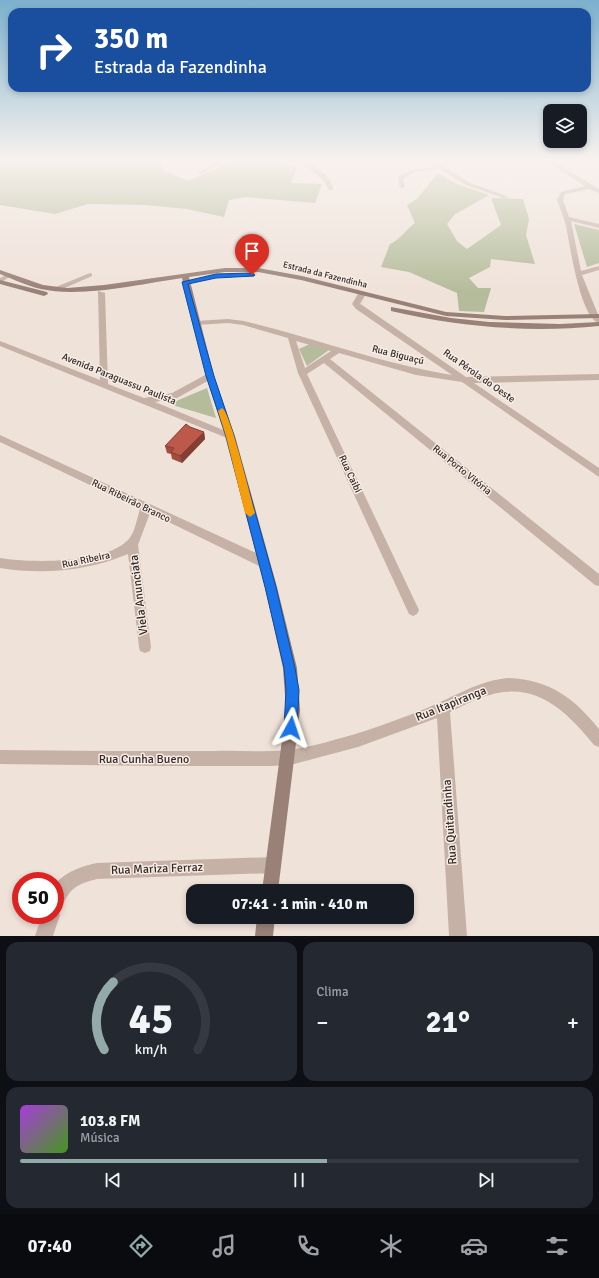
<!DOCTYPE html>
<html lang="pt">
<head>
<meta charset="utf-8">
<style>
	body { margin:0; font-family:Signika,sans-serif; background:#242831; color:#f1f3f6; height:100vh; display:flex; flex-direction:column; font-size:15px; white-space:nowrap }
	* { box-sizing:border-box; margin:0 }
	p { font-size:13px; color:#9ea1a6 }
	.icon { flex:none; width:22px; height:22px; fill:none; stroke:currentColor; stroke-width:2; stroke-linecap:round; stroke-linejoin:round }
	.map { position:relative; height:936px; overflow:hidden }
	.drawer { display:flex; flex-direction:column; gap:6px; padding:6px; background:#0d0f14; flex:1 }
	.drawer>* { flex:none }
	.top-card { position:absolute; left:8px; top:8px; width:583px; height:84px; border-radius:12px; box-shadow:0 2px 6px #0003; background:#1a4fa0; color:#fff; overflow:hidden }
	.controls { position:absolute; left:543px; top:104px; display:grid; gap:8px }
	.controls a { display:grid; place-items:center; width:44px; height:44px; border-radius:8px; background:#171b24; box-shadow:0 2px 6px #0003; font-size:20px }
	.speed { position:absolute; left:12px; top:872px; display:flex; gap:8px; font-size:20px; font-weight:700; text-align:center }
	.speed>* { display:grid; place-content:center; width:52px; height:52px; border-radius:50%; background:#171b24; box-shadow:0 2px 6px #0003; line-height:1 }
	.speed .limit { border:6px solid #d22; background:#fff; color:#111 }
	.pin { position:absolute; display:grid; place-items:center; width:34px; height:34px; color:#fff; margin:-41px -17px; border-radius:50% 50% 50% 0; rotate:-45deg; box-shadow:0 0 4px #0007 }
	.pin .icon { rotate:45deg }
	.me { position:absolute; width:44px; margin:-22px; rotate:5deg; stroke-linejoin:round; filter:drop-shadow(0 0 3px #0008) }
	.turn { display:flex; align-items:center; gap:14px; height:84px; padding:0 20px; font-size:18px }
	.turn .icon { width:52px; height:52px; stroke-width:2.5 }
	.turn b { display:block; font-size:28px; line-height:34px }
	.big { font-size:30px; font-weight:800; line-height:1.1 }
	.drawer .widget { flex:1; display:flex; flex-direction:column; justify-content:center; gap:6px; min-width:0; padding:0 14px; border-radius:12px; background:#242831 }
	.drawer .dial { align-items:center; gap:0 }
	.dial svg { height:104px; overflow:visible; fill:none; stroke:#363941; stroke-width:7; stroke-linecap:round; text-anchor:middle }
	.dial text { fill:#f1f3f6; stroke:none }
	.song { display:flex; align-items:center; gap:12px }
	.cover { width:48px; height:48px; border-radius:6px; background:linear-gradient(135deg,hsl(280 70% 55%),hsl(100 70% 35%)) }
	.played { height:4px; border-radius:2px; background:linear-gradient(90deg,#93aaaa 55%,#363941 55%) }
	.keys { display:flex; justify-content:space-around; direction:ltr }
	.heat { display:flex; justify-content:space-between; align-items:center; font-size:22px; direction:ltr }
	.drawer .tiles { flex:1; display:grid; gap:6px; grid-template-columns:1fr 1fr }
	.widget:last-child { grid-column:span 2 }
	.trip { position:absolute; left:186px; top:884px; width:228px; height:40px; border-radius:12px; background:#171b24; box-shadow:0 2px 6px #0003; font-weight:800; line-height:40px; text-align:center }
	.tabs { display:flex; height:64px; justify-content:space-around; align-items:center; background:#090b0e; color:#9ea1a6 }
	.tabs .icon { width:28px; height:28px }
	.tabs .active { color:#93aaaa }
	.tabs b { font-size:18px; color:#f1f3f6 }
	.map>svg:first-child { display:block }
</style>
</head>
<body>
<div class="map">
<svg width="599" height="936" viewBox="0 0 599 936">
	<rect width="100%" height="100%" fill="#efe2d9"/>
	<path fill="#b5bc9b" d="M3,160h159l1,10 25,11 48,-21h43l18,8 -6,15 31,1 -7,19 -69,-6 -17,3 -5,17 -37,-8 -42,-4 -57,-1 -33,10 -55,-9v-43z
		M438,173l19,11 32,11 -35,20 -7,9 10,17 10,8 34,-24 -10,-27 32,1 6,20 -3,16 9,29 -44,-5 -1,8 -21,11 9,10h13l-7,24 -25,-1 -2,-18 -48,-21 -28,-5 9,-23c11,-5 15,-14 25,-21l-8,-18 10,-6z
		M574,224l25,6v33l-12,4z
		M310,344l19,6 -22,16 -8,-17z
		M207,388l9,30 -47,-14z"/>
	<g fill="none" stroke-linecap="round" stroke-linejoin="round">
		<path fill="#c6b1a7" fill-rule="evenodd" d="M219,160h7l-24,14 -5,-1z
			M294,160c15,0 39,15 39,30h-4c-10,-18 -19,-19 -35,-30z
			M425,160h7l8,5 11,-5h7l-14,7 26,16 39,14 -5,1 -38,-13 -26,-16 -26,3 -11,7 2,8 -5,1 -2,-11 13,-7 25,-3z
			M544,160h7l48,29v4l-10,-4 -24,5 -2,6 6,17 30,7v4l-28,-7 10,50 18,-5v4l-17,5 17,42v6c-19,-5 -29,-78 -33,-97 -2,-9 -6,-17 -9,-26l4,-8 24,-6z
			M90,273l2,1v2l-34,15 -7,-2z
			M6,275l5,1 -11,7v-5z
			M98,291l7,2 3,91 36,14 28,-5 35,-19h6l1,2 -1,2 -36,20 -22,4 78,32 2,2 -2,2h-6l-227,-92v-5l100,39z
			M359,292l7,2 -6,10 2,1 104,72 133,-3v6l-125,3 125,85v9l-137,-95 -46,-7 -77,-22 -9,6 269,215v12l-4,-1 -271,-222 -17,11 112,236 -2,4 -4,2 -4,-2 -111,-241 -10,-35 -45,-13 -15,-2 -32,2 -4,-2 4,-2 32,-2 16,2c70,17 136,42 208,54l-96,-66 -4,-5zM296,341l35,10 -26,17z
			M0,435l267,123 2,4 -2,4 -4,1 -4,-1 -109,-53 -12,32 13,102 -1,4 -5,2 -5,-2 -1,-4 -11,-93c-40,17 -86,21 -128,14v-10c31,5 105,6 128,-18 7,-7 9,-22 12,-31l-140,-67z
			M509,678c41,2 65,20 90,51v18l-5,-2c-27,-33 -57,-64 -104,-50 -14,3 -27,11 -40,17l17,224h-18l-12,-218 -79,29 -64,17 -22,2h-110l-162,-2v-14c72,1 143,1 215,1 30,-1 61,3 91,-4 41,-9 82,-23 121,-39 27,-11 52,-28 82,-30z
			M273,857l6,2 2,6 -2,6 -6,2 -176,6c-21,5 -28,10 -36,30l-3,1 2,5 -7,21h-18l7,-21h13l1,-32c11,-12 26,-17 41,-20z"/>
		<path fill="#998178" fill-rule="evenodd" d="M225,268h33l44,8 144,36 59,4 94,-2v4l-94,2 -59,-4 -145,-36 -43,-8h-33l-36,5 25,99 21,60 42,151 20,81 3,42 -22,181h-16l24,-181 -3,-42 -18,-81 -40,-151 -19,-60 -24,-98c-41,6 -101,20 -141,11 -14,-3 -28,-10 -41,-15v-4l43,15 24,3 37,-3z
			M0,280l47,12 1,2 -4,2 -44,-12z
			M391,307l60,11 38,4 71,2 39,-2v4c-69,7 -140,1 -208,-15z
			M257,917h18l-2,19h-18z"/>
	</g>
	<path fill="#a24d40" d="M204,432l1,7 -23,24 -10,-4 -1,-5 -4,-1 -2,-7z"/>
	<path fill="#843e34" d="M204,432l1,7 -23,24 -2,-7z"/>
	<path fill="#bc594b" stroke="#843e34" d="M186,424l4,3 14,5 -24,24 -9,-4 3,-4 -9,-2z"/>
	<linearGradient id="sky" x2="0" y2="1"><stop stop-color="#7cb0ce"/><stop offset="0.55" stop-color="#f8f2ee"/><stop offset="1" stop-color="#f8f2ee" stop-opacity="0"/></linearGradient>
	<rect width="599" height="291" fill="url(#sky)"/>
	<path fill="#1a73e8" stroke="#114b97" d="M252,273l3,2 -1,1 -38,2 -28,6 26,92 20,60 42,151 19,81 4,22 -2,38 -2,5 -4,2 -5,-2 -2,-5 2,-38 -2,-22 -19,-81 -39,-151 -20,-60 -24,-94 34,-8z"/>
	<path fill="#f59e0b" d="M222,408c8,3 29,91 33,105l-5,4 -5,-4 -19,-77 -8,-25z"/>
	<g text-anchor="middle" dominant-baseline="central" stroke-width="3" stroke-linejoin="round" paint-order="stroke">
		<g font-size="9" fill="#332927" stroke="#f7ede5">
			<text transform="translate(325 275) rotate(14)">Estrada da Fazendinha</text>
		</g>
		<g font-size="10" fill="#332927" stroke="#f7ede5">
			<text transform="translate(398 355) rotate(14)">Rua Biguaçú</text>
			<text transform="translate(479 376) rotate(35)">Rua Pérola do Oeste</text>
			<text transform="translate(119 379) rotate(22)">Avenida Paraguassu Paulista</text>
			<text transform="translate(462 470) rotate(39)">Rua Porto Vitória</text>
			<text transform="translate(350 474) rotate(65)">Rua Caibi</text>
			<text transform="translate(131 501) rotate(26)">Rua Ribeirão Branco</text>
			<text transform="translate(86 560) rotate(-12)">Rua Ribeira</text>
		</g>
		<g font-size="12" fill="#332927" stroke="#f7ede5">
			<text transform="translate(139 595) rotate(-97)">Viela Anunciata</text>
			<text transform="translate(451 704) rotate(-22)">Rua Itapiranga</text>
			<text x="144" y="759">Rua Cunha Bueno</text>
			<text transform="translate(450 822) rotate(-94)">Rua Quitandinha</text>
			<text transform="translate(157 869) rotate(-2)">Rua Mariza Ferraz</text>
		</g>
	</g>
</svg>
<div class="controls">
<a><svg class="icon" aria-label="layers" viewBox="0 0 24 24"><path d="M12 4l9 5-9 5-9-5zM3 14l9 5 9-5"/></svg></a>
</div>
<div class="speed"><div class="limit">50</div></div>
<div class="pin" style="left:252px;top:275px;background:#d93025"><svg class="icon" aria-label="arrive" viewBox="0 0 24 24"><path d="M6 21V4h12l-3 4 3 4H6"/></svg></div>
<svg class="me" style="left:291px;top:728px" viewBox="-20 -20 40 40"><path d="M0-17L14 15 0 8-14 15z" fill="#1a73e8" stroke="#fff" stroke-width="4"/></svg>
<div class="trip">07:41 · 1 min · 410 m</div>
<div class="top-card">
<div class="turn"><svg class="icon" aria-label="right" viewBox="0 0 24 24"><path d="M7 20v-9h11M14 6l5 5-5 5"/></svg><div><b>350 m</b>Estrada da Fazendinha</div></div>
</div>
</div>
<section class="drawer">
<div class="tiles">
<div class="widget dial"><svg viewBox="0 0 100 80">
<path d="M14 69A42 42 0 1 1 86 69"/>
<path d="M14 69A42 42 0 0 1 21 17" stroke="#93aaaa"/>
<text x="50" y="56" font-size="32" font-weight="700">45</text>
<text x="50" y="72" font-size="11">km/h</text>
</svg></div>
<div class="widget"><p>Clima</p>
<div class="heat"><a>−</a><b class="big">21°</b><a>+</a></div>
</div>
<div class="widget">
<div class="song"><i class="cover"></i><div><b>103.8 FM</b><p>Música</p></div></div>
<div class="played"></div>
<div class="keys"><svg class="icon" aria-label="previous" viewBox="0 0 24 24"><path d="M18 5L8 12l10 7zM5 5v14"/></svg><svg class="icon" aria-label="pause" viewBox="0 0 24 24"><path d="M8 5v14M16 5v14"/></svg><svg class="icon" aria-label="next" viewBox="0 0 24 24"><path d="M6 5l10 7-10 7zM19 5v14"/></svg></div>
</div>
</div>
</section>
<nav class="tabs">
<b>07:40</b>
<svg class="icon active" aria-label="directions" viewBox="0 0 24 24"><path d="M12 3l9 9-9 9-9-9zM9 14v-3h6M13 9l2 2-2 2"/></svg>
<svg class="icon" aria-label="music" viewBox="0 0 24 24"><path d="M9 18V5l10-2v13"/><circle cx="6" cy="18" r="3"/><circle cx="16" cy="16" r="3"/></svg>
<svg class="icon" aria-label="phone" viewBox="0 0 24 24"><path d="M5 4h4l2 5-3 2q2 4 5 5l2-3 5 2v4C11 20 4 13 5 4z"/></svg>
<svg class="icon" aria-label="climate" viewBox="0 0 24 24"><path d="M12 3v18M4 7l16 10M4 17L20 7"/></svg>
<svg class="icon" aria-label="car" viewBox="0 0 24 24"><path d="M5 17H2v-5l4-1 3-4h7l3 4 3 1v5h-3M9 17h6M6 11h13"/><circle cx="7" cy="17" r="2"/><circle cx="17" cy="17" r="2"/></svg>
<svg class="icon" aria-label="filters" viewBox="0 0 24 24"><path d="M4 7h16M4 17h16"/><circle cx="9" cy="7" r="2"/><circle cx="15" cy="17" r="2"/></svg>
</nav>
</body>
</html>
